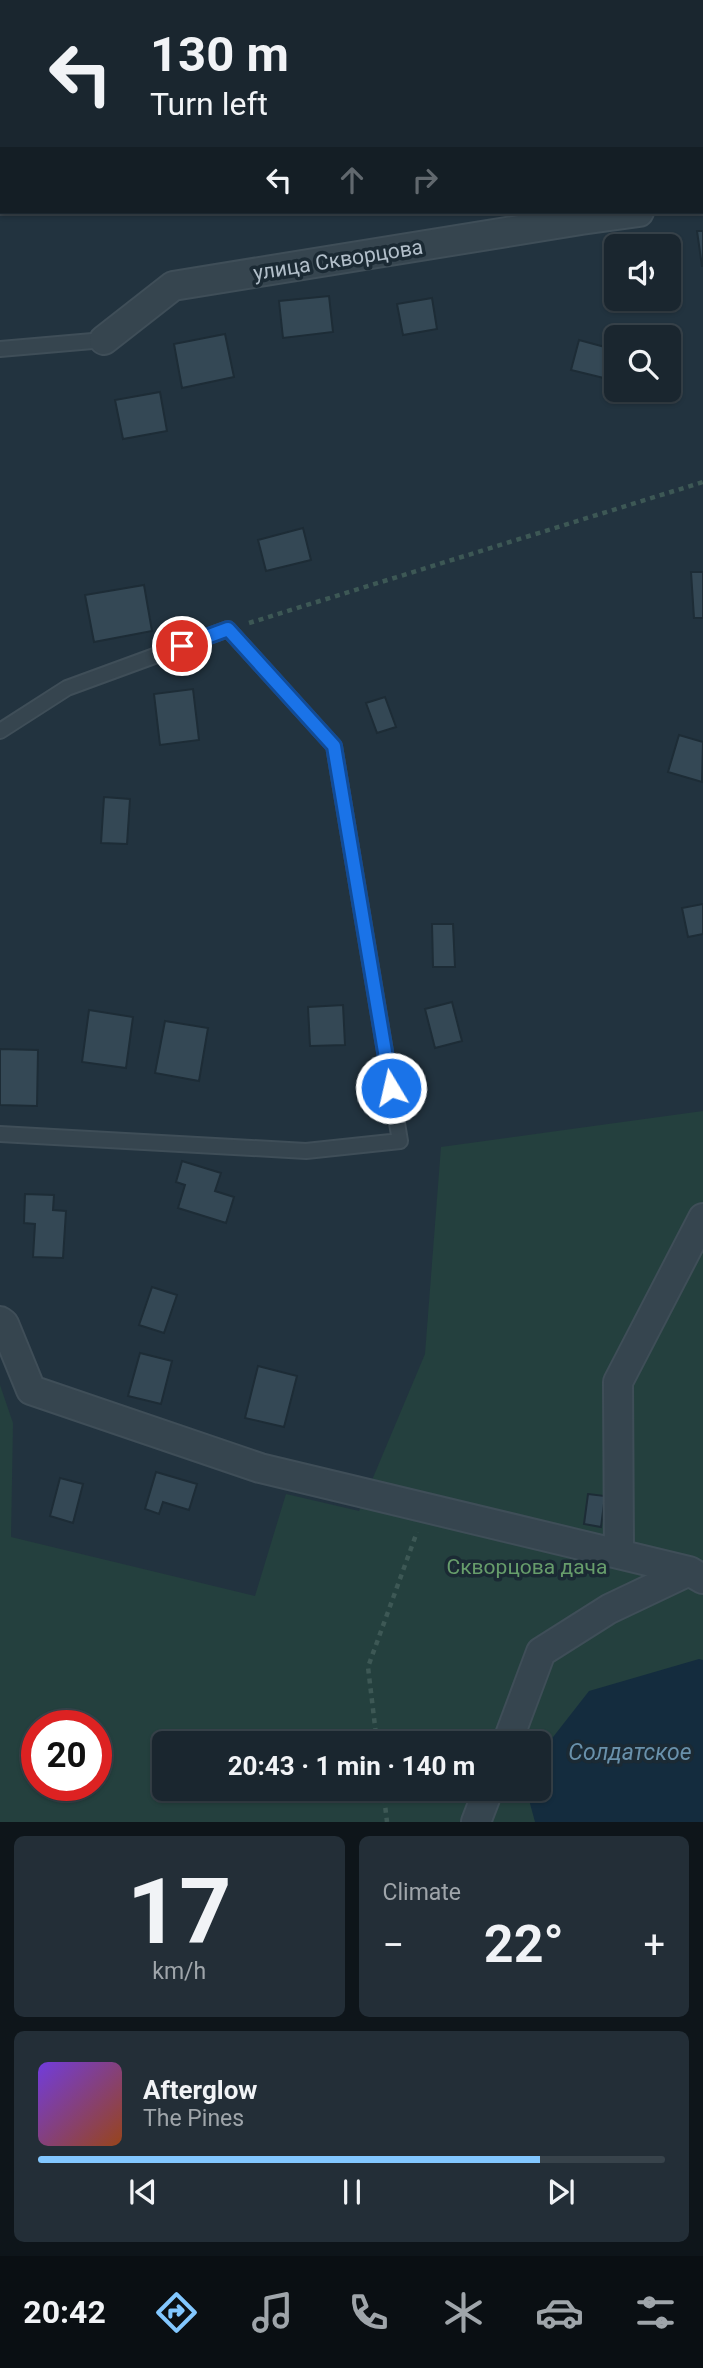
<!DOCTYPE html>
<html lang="en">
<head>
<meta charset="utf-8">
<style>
	body { margin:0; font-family:Roboto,sans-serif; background:#232e37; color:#f1f3f6; height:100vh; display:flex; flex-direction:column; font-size:26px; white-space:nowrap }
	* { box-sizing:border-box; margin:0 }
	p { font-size:23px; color:#9fa5aa }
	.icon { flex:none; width:38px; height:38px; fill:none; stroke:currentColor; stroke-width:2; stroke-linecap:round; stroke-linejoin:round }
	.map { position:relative; height:1822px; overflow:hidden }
	.drawer { display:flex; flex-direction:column; gap:14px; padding:14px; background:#0e151a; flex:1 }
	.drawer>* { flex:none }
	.guide { position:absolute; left:0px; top:0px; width:704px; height:214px; box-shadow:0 2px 5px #0004,0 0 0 2px #38434b; background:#1a262f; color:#f1f3f6; overflow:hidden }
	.buttons { position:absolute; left:604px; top:234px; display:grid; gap:14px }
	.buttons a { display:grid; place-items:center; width:77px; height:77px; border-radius:10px; background:#1a262f; box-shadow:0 2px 5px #0004,0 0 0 2px #38434b; font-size:35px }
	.speed { position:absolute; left:21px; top:1710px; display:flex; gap:14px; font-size:35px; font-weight:700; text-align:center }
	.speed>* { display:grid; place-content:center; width:91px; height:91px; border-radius:50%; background:#1a262f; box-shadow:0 2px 5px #0004,0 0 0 2px #38434b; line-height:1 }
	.speed .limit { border:10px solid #d22; background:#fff; color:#111 }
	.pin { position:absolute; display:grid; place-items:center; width:60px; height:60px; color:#fff; margin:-30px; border:4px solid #fff; border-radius:50%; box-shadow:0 2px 7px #0007 }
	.me { position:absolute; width:77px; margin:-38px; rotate:351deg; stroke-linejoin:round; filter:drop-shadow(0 0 5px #0008) }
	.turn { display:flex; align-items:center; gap:24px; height:147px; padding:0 35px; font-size:32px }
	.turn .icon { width:91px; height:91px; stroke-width:2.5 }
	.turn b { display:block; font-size:49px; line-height:60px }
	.lanes { display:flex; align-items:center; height:66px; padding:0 35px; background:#0003; justify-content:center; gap:35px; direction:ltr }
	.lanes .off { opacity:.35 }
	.big { font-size:52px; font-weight:700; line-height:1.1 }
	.drawer .card { flex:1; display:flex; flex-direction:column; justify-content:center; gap:10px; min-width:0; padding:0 24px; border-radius:10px; background:#232e37 }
	.drawer .dial { align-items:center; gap:0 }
	.dial b { font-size:91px; line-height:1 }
	.song { display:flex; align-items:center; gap:21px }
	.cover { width:84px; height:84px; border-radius:10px; background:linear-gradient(135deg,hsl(260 70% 55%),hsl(20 70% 35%)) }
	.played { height:7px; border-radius:4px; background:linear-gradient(90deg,#82c7ff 80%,#38434b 80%) }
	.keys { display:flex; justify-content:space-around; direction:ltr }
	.heat { display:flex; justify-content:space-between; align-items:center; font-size:38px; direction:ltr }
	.drawer .tiles { flex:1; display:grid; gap:14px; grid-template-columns:1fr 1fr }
	.card:last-child { grid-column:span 2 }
	.trip { position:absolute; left:152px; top:1731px; width:399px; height:70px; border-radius:10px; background:#1a262f; box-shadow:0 2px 5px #0004,0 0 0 2px #38434b; font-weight:700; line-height:70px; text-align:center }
	.tabs { display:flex; height:112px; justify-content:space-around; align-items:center; background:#0a0f13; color:#9fa5aa }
	.tabs .icon { width:49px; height:49px }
	.tabs .selected { color:#82c7ff }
	.tabs b { font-size:32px; color:#f1f3f6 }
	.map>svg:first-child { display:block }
</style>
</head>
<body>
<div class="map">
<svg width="703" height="1822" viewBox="0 0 703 1822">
	<rect width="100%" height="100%" fill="#22333f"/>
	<path fill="#24403e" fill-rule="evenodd" d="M703,1111v711h-703v-437l13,38 -2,114 244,59 31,-102 73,17 66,-157 16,-207zM37,1726h59v59h-59zM164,1743h375v45h-375z"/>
	<path fill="#142c3e" d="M699,1659l4,1v162h-168l-9,-33 13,-1v-33l50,-64z"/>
	<path fill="#344855" stroke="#1d2c36" stroke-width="2" d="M499,0h61l-61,2z
		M697,231h6v35h-1z
		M329,296l4,36 -50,6 -4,-37z
		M432,298l5,31 -34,6 -6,-31z
		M225,334l9,43 -52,11 -8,-44z
		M579,340l37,10v31l-45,-11z
		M160,392l7,39 -44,8 -8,-39z
		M303,528l8,32 -45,11 -8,-31z
		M691,572h12v46h-9z
		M144,585l8,46 -58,11 -9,-47z
		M193,689l6,51 -39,5 -6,-51z
		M385,697l11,30 -19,6 -11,-30z
		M679,735l24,7 -1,40 -34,-10z
		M104,797l26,2 -3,45 -26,-1z
		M703,904v30l-15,3 -6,-29z
		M432,924h21l2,43h-22z
		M452,1002l10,39 -27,7 -10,-39z
		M343,1005l2,40 -35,1 -2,-39z
		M89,1010l44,7 -7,51 -44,-6z
		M165,1021l43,7 -9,53 -44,-8z
		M0,1049l38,1 -1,56 -37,-1z
		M182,1161l39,12 -6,18 19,6 -8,26 -48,-15 7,-23 -9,-3z
		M25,1194l29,1 -1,15 13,1 -3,47 -30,-1 2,-33 -11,-1z
		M152,1287l25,8 -13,38 -25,-8z
		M140,1353l32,8 -11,43 -33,-8z
		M258,1366l39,10 -13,51 -39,-9z
		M156,1472l41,12 -8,26 -26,-8 -4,12 -14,-5z
		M60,1478l23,6 -10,39 -23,-7z
		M588,1494l17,2 -4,31 -17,-3z"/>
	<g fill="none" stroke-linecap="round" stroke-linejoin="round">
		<defs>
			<path id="lane" d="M0,349l104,-9
				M0,731l67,-43 161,-59 106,117 66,395 -94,10 -306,-17"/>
			<path id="street" d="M629,2v-2
				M702,172l1,-1
				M581,220l58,-8
				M104,340l69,-54 408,-66 2,-8
				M0,1321l4,3 27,66 229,78 429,103 14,8
				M619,1554l-1,-172 85,-164
				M507,1743l34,-91 68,-43 80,-38
				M476,1822l13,-34"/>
		</defs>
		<use href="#lane" stroke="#3f4e58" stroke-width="18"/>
		<use href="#street" stroke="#3f4e58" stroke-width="32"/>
		<path stroke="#3d5855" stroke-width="4.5" stroke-dasharray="5 5" stroke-linecap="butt" d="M249,623l454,-141
			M377,1743l-9,-76 49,-135
			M383,1788l4,34"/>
		<use href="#lane" stroke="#36454f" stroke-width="14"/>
		<use href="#street" stroke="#36454f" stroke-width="28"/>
	</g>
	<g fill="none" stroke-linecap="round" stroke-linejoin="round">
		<defs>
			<path id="route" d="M182,646l46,-17 106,117 57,342"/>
		</defs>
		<use href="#route" stroke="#114b97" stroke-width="18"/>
		<use href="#route" stroke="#1a73e8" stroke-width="12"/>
	</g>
	<g text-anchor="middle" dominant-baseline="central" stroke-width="7" stroke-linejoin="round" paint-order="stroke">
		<g font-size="21" fill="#b2bfca" stroke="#1b2a34">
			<text transform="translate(338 260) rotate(-9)">улица Скворцова</text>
		</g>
		<g font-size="21" fill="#679d6b" stroke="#1b2a34">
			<text x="527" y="1567">Скворцова дача</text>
		</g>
		<g font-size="23" font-style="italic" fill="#6991ab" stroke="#1b2a34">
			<text x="630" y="1752">Солдатское</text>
		</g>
	</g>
</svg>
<div class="buttons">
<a><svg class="icon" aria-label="sound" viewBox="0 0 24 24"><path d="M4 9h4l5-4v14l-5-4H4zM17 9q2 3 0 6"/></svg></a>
<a><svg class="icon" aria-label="search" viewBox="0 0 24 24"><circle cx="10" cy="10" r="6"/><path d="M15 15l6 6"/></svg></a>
</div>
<div class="speed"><div class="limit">20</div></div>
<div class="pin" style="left:182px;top:646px;background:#d93025"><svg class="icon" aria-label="arrive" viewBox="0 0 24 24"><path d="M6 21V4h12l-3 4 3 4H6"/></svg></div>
<svg class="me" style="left:391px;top:1088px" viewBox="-20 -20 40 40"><circle r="17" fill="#1a73e8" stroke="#fff" stroke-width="3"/><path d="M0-11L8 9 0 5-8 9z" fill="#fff"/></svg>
<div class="trip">20:43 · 1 min · 140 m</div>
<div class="guide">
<div class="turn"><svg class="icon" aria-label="left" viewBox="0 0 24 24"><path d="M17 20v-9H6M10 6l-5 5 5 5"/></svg><div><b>130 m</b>Turn left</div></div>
<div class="lanes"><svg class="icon" aria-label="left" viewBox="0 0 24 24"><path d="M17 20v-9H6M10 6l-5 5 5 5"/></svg><svg class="icon off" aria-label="ahead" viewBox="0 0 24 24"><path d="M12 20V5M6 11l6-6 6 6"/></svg><svg class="icon off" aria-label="right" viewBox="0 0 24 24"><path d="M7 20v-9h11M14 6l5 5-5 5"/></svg></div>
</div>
</div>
<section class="drawer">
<div class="tiles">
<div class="card dial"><b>17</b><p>km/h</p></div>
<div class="card"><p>Climate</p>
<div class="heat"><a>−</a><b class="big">22°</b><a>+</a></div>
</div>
<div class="card">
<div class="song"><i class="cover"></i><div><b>Afterglow</b><p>The Pines</p></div></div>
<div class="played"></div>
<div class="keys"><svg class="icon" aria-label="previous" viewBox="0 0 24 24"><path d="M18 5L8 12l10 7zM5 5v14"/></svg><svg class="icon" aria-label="pause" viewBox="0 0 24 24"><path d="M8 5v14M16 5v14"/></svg><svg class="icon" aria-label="next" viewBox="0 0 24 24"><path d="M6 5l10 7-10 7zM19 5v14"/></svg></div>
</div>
</div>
</section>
<nav class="tabs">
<b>20:42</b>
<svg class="icon selected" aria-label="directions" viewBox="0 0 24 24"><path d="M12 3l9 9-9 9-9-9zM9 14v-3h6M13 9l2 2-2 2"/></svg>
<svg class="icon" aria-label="music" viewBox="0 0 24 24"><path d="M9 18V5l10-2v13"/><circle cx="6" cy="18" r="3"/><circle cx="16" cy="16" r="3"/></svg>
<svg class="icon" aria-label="phone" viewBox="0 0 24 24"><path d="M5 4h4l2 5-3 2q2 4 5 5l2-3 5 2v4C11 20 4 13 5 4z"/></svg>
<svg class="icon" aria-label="climate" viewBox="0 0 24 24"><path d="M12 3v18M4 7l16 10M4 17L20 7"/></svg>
<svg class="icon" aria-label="car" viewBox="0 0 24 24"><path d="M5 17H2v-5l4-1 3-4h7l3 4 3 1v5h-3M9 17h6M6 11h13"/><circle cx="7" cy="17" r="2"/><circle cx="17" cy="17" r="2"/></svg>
<svg class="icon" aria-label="filters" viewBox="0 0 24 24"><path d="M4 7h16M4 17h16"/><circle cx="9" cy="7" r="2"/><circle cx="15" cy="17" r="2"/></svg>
</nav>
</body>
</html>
